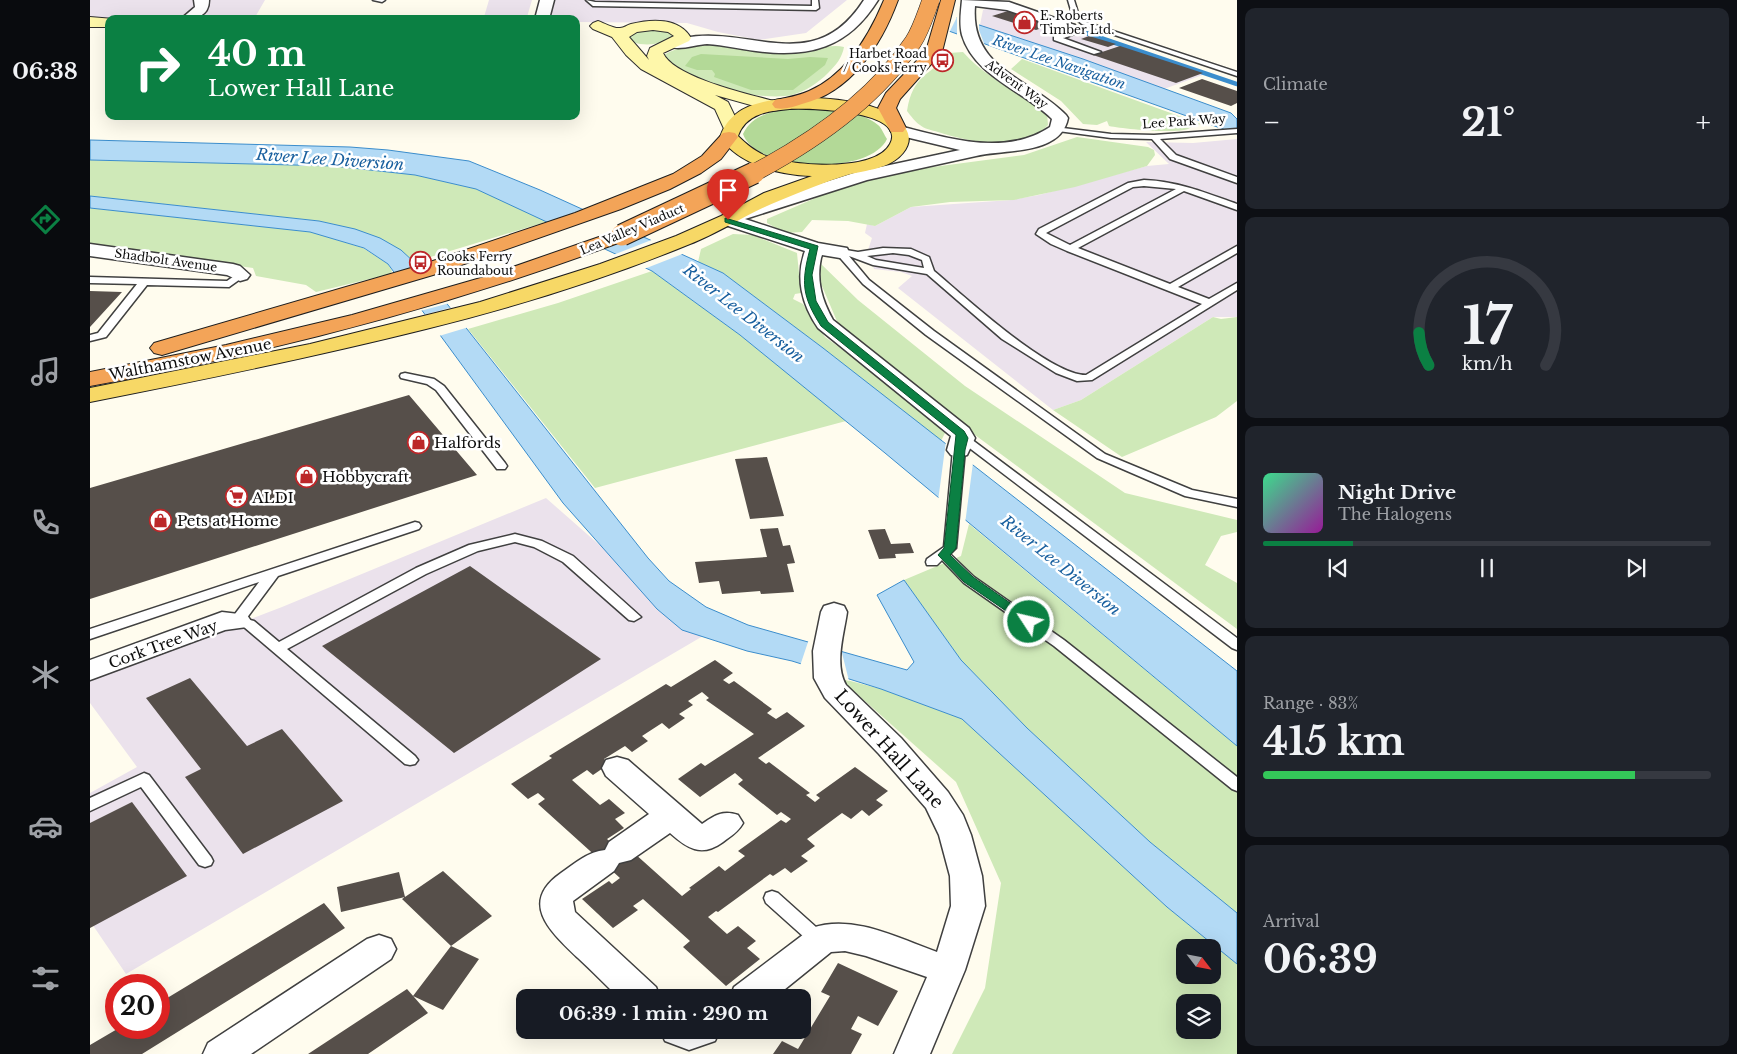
<!DOCTYPE html>
<html lang="en">
<head>
<meta charset="utf-8">
<style>
	body { margin:0; font-family:"Libre Baskerville",serif; background:#20242c; color:#f1f3f6; height:100vh; display:flex; flex-direction:column; font-size:19px; white-space:nowrap }
	* { box-sizing:border-box; margin:0 }
	p { font-size:16px; color:#9ea1a6 }
	.icon { flex:none; width:28px; height:28px; fill:none; stroke:currentColor; stroke-width:2; stroke-linecap:round; stroke-linejoin:round }
	.map { position:relative; flex:1; overflow:hidden }
	.drawer { display:flex; flex-direction:column; gap:8px; padding:8px; background:#0d0f14; width:500px }
	.drawer>* { flex:none }
	.hud { position:absolute; left:15px; top:15px; width:475px; height:105px; border-radius:10px; box-shadow:0 5px 20px #0002; background:#0b8043; color:#fff; overflow:hidden }
	.needle { width:32px; rotate:122deg }
	.controls { position:absolute; left:1086px; top:939px; display:grid; gap:10px }
	.controls a { display:grid; place-items:center; width:45px; height:45px; border-radius:10px; background:#171b24; box-shadow:0 5px 20px #0002; font-size:25px }
	.speed { position:absolute; left:15px; top:974px; display:flex; gap:10px; font-size:25px; font-weight:700; text-align:center }
	.speed>* { display:grid; place-content:center; width:65px; height:65px; border-radius:50%; background:#171b24; box-shadow:0 5px 20px #0002; line-height:1 }
	.speed .limit { border:8px solid #d22; background:#fff; color:#111 }
	.pin { position:absolute; display:grid; place-items:center; width:42px; height:42px; color:#fff; margin:-51px -21px; border-radius:50% 50% 50% 0; rotate:-45deg; box-shadow:0 0 5px #0007 }
	.pin .icon { rotate:45deg }
	.me { position:absolute; width:55px; margin:-28px; rotate:305deg; stroke-linejoin:round; filter:drop-shadow(0 0 4px #0008) }
	.turn { display:flex; align-items:center; gap:18px; height:105px; padding:0 20px; font-size:22px }
	.turn .icon { width:65px; height:65px; stroke-width:2.5 }
	.turn b { display:block; font-size:35px; line-height:42px }
	.big { font-size:38px; font-weight:800; line-height:1.1 }
	.drawer .widget { flex:1; display:flex; flex-direction:column; justify-content:center; gap:8px; min-width:0; padding:0 18px; border-radius:10px; background:#20242c }
	.drawer .dial { align-items:center; gap:0 }
	.dial svg { height:130px; overflow:visible; fill:none; stroke:#363941; stroke-width:7; stroke-linecap:round; text-anchor:middle }
	.dial text { fill:#f1f3f6; stroke:none }
	.song { display:flex; align-items:center; gap:15px }
	.cover { width:60px; height:60px; border-radius:8px; background:linear-gradient(135deg,hsl(150 70% 55%),hsl(300 70% 35%)) }
	.played { height:5px; border-radius:2px; background:linear-gradient(90deg,#0b8043 20%,#363941 20%) }
	.keys { display:flex; justify-content:space-around; direction:ltr }
	.heat { display:flex; justify-content:space-between; align-items:center; font-size:28px; direction:ltr }
	.charge { height:8px; border-radius:4px; background:linear-gradient(90deg,#34c759 83%,#363941 0) }
	.trip { position:absolute; left:426px; top:989px; width:295px; height:50px; border-radius:10px; background:#171b24; box-shadow:0 5px 20px #0002; font-weight:800; line-height:50px; text-align:center }
	main { display:flex; flex:1; min-height:0 }
	.dock { display:flex; flex-direction:column; width:90px; justify-content:space-around; align-items:center; background:#090b0e; color:#9ea1a6 }
	.dock .icon { width:35px; height:35px }
	.dock .on { color:#0b8043 }
	.dock b { font-size:22px; color:#f1f3f6 }
	.map>svg:first-child { display:block }
</style>
</head>
<body>
<main>
<nav class="dock">
<b>06:38</b>
<svg class="icon on" aria-label="directions" viewBox="0 0 24 24"><path d="M12 3l9 9-9 9-9-9zM9 14v-3h6M13 9l2 2-2 2"/></svg>
<svg class="icon" aria-label="music" viewBox="0 0 24 24"><path d="M9 18V5l10-2v13"/><circle cx="6" cy="18" r="3"/><circle cx="16" cy="16" r="3"/></svg>
<svg class="icon" aria-label="phone" viewBox="0 0 24 24"><path d="M5 4h4l2 5-3 2q2 4 5 5l2-3 5 2v4C11 20 4 13 5 4z"/></svg>
<svg class="icon" aria-label="climate" viewBox="0 0 24 24"><path d="M12 3v18M4 7l16 10M4 17L20 7"/></svg>
<svg class="icon" aria-label="car" viewBox="0 0 24 24"><path d="M5 17H2v-5l4-1 3-4h7l3 4 3 1v5h-3M9 17h6M6 11h13"/><circle cx="7" cy="17" r="2"/><circle cx="17" cy="17" r="2"/></svg>
<svg class="icon" aria-label="filters" viewBox="0 0 24 24"><path d="M4 7h16M4 17h16"/><circle cx="9" cy="7" r="2"/><circle cx="15" cy="17" r="2"/></svg>
</nav>
<div class="map">
<svg width="1147" height="1054" viewBox="0 0 1147 1054">
	<rect width="100%" height="100%" fill="#fffcee"/>
	<path fill="#ebe2ec" d="M0,0h175l-11,19 -164,1z
		M399,0h43l-5,17 -2,2h-44l3,-2z
		M460,0h297l-41,33 -47,7 -41,-8 -31,-9 -111,-1v-3h-26z
		M901,7h6l211,66 -44,16 -184,-64 3,-15z
		M1147,139v178h-24l-132,83 -28,10 -155,-122 14,-12 -11,-4 -27,-3 -6,-19 4,-12 -7,-5 2,-9 8,2 36,-19 100,-7 28,-5 108,-29 22,-2 -23,-22 47,1z
		M456,498l157,138 -577,338 -36,-53v-128l47,-26 -47,-64v-22l192,-74z"/>
	<path fill="#cfe9b8" fill-rule="evenodd" d="M554,28l25,3 6,6c-15,7 -27,10 -43,5l-5,-7z
		M622,45c27,4 54,9 82,7 16,0 35,-9 50,-5 -2,11 -8,18 -16,26 -10,10 -22,18 -36,22 -32,7 -109,-12 -128,-40 14,-9 31,-9 48,-10z
		M873,52c24,27 56,40 84,61l1,12c-25,29 -79,17 -110,7 -6,-2 -14,-3 -18,-7 -5,-3 -9,-9 -13,-14 6,-37 22,-34 42,-58z
		M932,59l179,65c-5,1 -11,4 -13,5 -14,5 -64,0 -79,-3l-2,-5 -10,4 -14,-1 -22,-23 -50,-32z
		M987,137l71,10 6,3 1,5 -8,11 -72,21 -61,13 -64,2 -39,5 -36,19 -27,-5 -36,-1 -10,12 -17,1 -18,-10v-4l67,-29 69,-19 121,-16z
		M0,160l244,6 81,9 61,14 73,32 -135,41c-26,-26 -60,-33 -95,-41l-229,-25z
		M0,208l221,24 52,16 25,16 4,7 -2,3 -74,18 -10,-7 -50,-9 -3,-8 -163,-23z
		M643,234l20,1 44,18 4,40 -6,1 -2,5 10,5 22,33 73,53 47,43 -4,8 -118,-93 -100,-75 -25,-11 3,-13z
		M729,262l39,38 107,86 160,107 112,27v12l-16,4 -16,29 32,18v46l-266,-197 -132,-106 -20,-47z
		M562,271l88,64 106,86 -251,67 -127,-159 90,-26z
		M1123,317l8,2 16,-2v84l-21,16 -94,40 -69,-47 28,-10z
		M879,524l268,222v167l-87,-71 -123,-114 -66,-68 -57,-80 57,-24z
		M749,678l42,11 81,30 205,188 70,57v90h-285l33,-66 16,-105 -45,-101zM1095,948h27v27h-27zM1095,1002h27v28h-27z"/>
	<path fill="#b3d997" d="M611,54l87,5 22,-2 18,1 -3,7 -32,25h-42l-37,-13 1,-3 -3,-4h-15l-12,-4 7,-9z
		M719,108c22,2 51,2 69,17 4,3 6,10 9,14 -17,37 -131,33 -144,-5 12,-25 42,-24 66,-26z"/>
	<path fill="#b3daf5" stroke="#3b8dcc" d="M772,0h41l180,59 148,54 6,6v15z
		M0,140l260,7 38,3 81,11 71,29 183,83 100,75 414,323v75l-352,-293 -145,-118 -88,-64 -176,-82 -61,-14 -81,-9 -244,-6z
		M0,196l229,25 36,8 25,9 21,12 13,12 234,296 21,23 37,26 42,18 159,45 7,-8 -37,-67 27,-15 57,80 66,68 123,114 87,71v51l-70,-57 -205,-188 -81,-30 -89,-28 -45,-10 -65,-21 -25,-21 -94,-106 -175,-239 -24,-16 -54,-16 -220,-24z"/>
	<path fill="#fffcee" d="M770,0h51l68,22v8l6,16 -28,-10v-19l-8,16 -88,-31z
		M496,208l57,26 -40,16 -57,-27z
		M564,239l31,14 -41,16 -31,-14z
		M329,265l31,38 -30,8 -29,-37z
		M363,307l16,20 -30,9 -16,-21z
		M856,441l27,22 -8,61 -27,-23z
		M719,639l32,10 8,32 -49,-15z"/>
	<g fill="none" stroke-linecap="round" stroke-linejoin="round">
		<path stroke="#3b8dcc" stroke-width="4.5" d="M996,33l151,51"/>
	</g>
	<path fill="#564f4a" fill-rule="evenodd" d="M918,11l43,14 -15,5 -44,-14z
		M999,36l27,8 -8,3 -27,-8z
		M1030,46l83,27 -27,10 -83,-28z
		M1112,79l35,12v12l-6,3 -52,-18z
		M0,291l32,1 -32,35z
		M319,395l68,80 -387,124v-111z
		M677,457l17,59 -34,3 -15,-60z
		M688,528l5,18 7,-1 5,18 -8,1 7,28 -33,2 -1,-3 -38,3 -3,-13 -20,2 -4,-21 72,-5 -7,-28z
		M795,529l6,15 19,-1 4,10 -19,1 1,4 -17,1 -11,-29z
		M380,566l131,93 -147,94 -132,-107z
		M625,660l18,13 -10,7 6,4 5,-3 38,28 -5,4 9,6 11,-7 18,14 -47,32 8,6 3,-2 41,31 -4,2 9,7 5,-4 -4,-3 39,-28 33,24 -12,9 7,5 -14,11 -7,-6 -11,9 -9,-6 -35,26 8,7 -14,10 7,5 -17,12 -6,-5 -12,8 -3,-2 -52,38 -2,-1 -8,6 19,17 11,-8 18,15 -9,7 13,11 -34,27 -43,-39 7,-6 -47,-42 -10,7 5,4 -25,18 -31,-29 27,-18 3,3 8,-6 -82,-74 7,-5 -7,-6 -10,6 -17,-15 41,-26 -3,-2 117,-72 5,3zM612,692l7,6 -3,2 48,34 -49,32 -4,-3 -23,16 22,18 35,-24 8,7 -5,4 39,31 4,-3 10,7 -5,4 -5,-3 -43,31 7,5 -20,15 -6,-5 -30,22 2,1 -9,7 -48,-43 -6,5 -21,-19 17,-11 -9,-9 10,-6 -16,-14 -9,6 -28,-25 15,-10 6,5 16,-11 -5,-5 21,-13 7,6 16,-11 -6,-5 20,-13 7,6 16,-11 -6,-4 14,-9 -5,-4z
		M100,678l57,68 35,-17 61,72 -100,53 -58,-77 16,-8 -55,-71z
		M42,802l55,74 -97,52v-105z
		M353,871l49,45 -41,30 28,13 -36,51 -30,-14 38,-50 -49,-47z
		M309,872l6,25 -64,15 -4,-25z
		M234,903l21,25 -203,126h-52v-9l29,-17h40v-25z
		M748,963l60,28 -20,35 -20,-10 -7,13 11,5 -11,20h-78l9,-13 16,8 32,-53 -9,-4z
		M317,989l21,24 -60,41h-60z"/>
	<g fill="none" stroke-linecap="round" stroke-linejoin="round">
		<defs>
			<path id="lane" d="M283,0h12l-3,2z
				M496,0l9,2 217,4v-6h6l1,8 -3,2 -223,-4z
				M978,0h6l5,16 7,6 151,50v4l-155,-52 -9,-7z
				M972,33l6,1 -5,4 38,14 -7,2 -40,-14v-4z
				M965,127l56,7 43,1 83,-6v4l-77,6 16,16 61,22v6l-67,-24 -18,-20 -41,-1 -53,-7h-3z
				M1054,180c33,1 62,13 93,24v6l-53,-19 -106,57 92,36 67,-38v7l-59,34 31,12 28,-16v7l-145,90 -15,1 -21,-8 -54,-34 -75,-65 -54,-9 -24,-9 20,24 65,51 171,123 87,36 45,9v8l-52,-11 -88,-38 -171,-123 -63,-51 -28,-32 5,-3 18,3 25,-4 28,1 18,8 5,14c30,25 115,104 152,104l116,-71 -135,-53 -16,-7 -15,-10 3,-5 89,-46zM1054,186l32,3 -106,56 -24,-12 87,-46zM803,253l16,2 13,5 2,8 -48,-8 -9,-4z
				M150,272l3,1v4l-14,10 -82,-2 -41,52 -16,4v-6l8,-2 39,-49 -47,-1v-6l137,4z
				M315,373l29,6 10,7 61,77 2,3 -2,3h-8l-61,-79 -9,-6 -26,-6 -1,-2 1,-2z
				M873,435l4,1 270,202v12l-5,-2 -273,-208 -2,-2z
				M869,447l6,3 -9,98 -6,6 24,23 90,63 173,137v14l-5,-2 -178,-143 -90,-63 -22,-23 -5,5h-10l-1,-3 1,-3 17,-12 9,-97z
				M325,522l4,1 2,3 -2,3 -141,47 -32,43 8,2 25,21 137,-74 53,-23 46,-11 27,7 31,15 68,61 -7,4 -5,-1 -66,-58 -29,-15 -19,-5 -37,9 -52,23 -139,75 128,107 3,4 -3,4 -5,1 -5,-1 -161,-137 -12,-3 -2,-3 2,-3 27,-36 -169,57v-10z
				M54,773l5,2 62,82 2,4 -2,4 -6,2 -6,-2 -58,-78 -51,24v-13z
				M682,891l6,2 48,43 3,5 -3,5 -6,2 -6,-2 -48,-43 -2,-5 2,-5z"/>
			<path id="street" d="M104,0h15c0,17 -14,19 -28,19l14,-12z
				M450,0h14l-5,19h-14z
				M774,0h14c-30,48 -68,58 -122,51 -16,-2 -32,-6 -49,-7 -10,0 -34,9 -40,0 4,-5 11,-5 17,-6 68,-13 130,40 180,-38z
				M872,0l47,2 66,23 2,3 -3,6 -10,4 -7,-4 5,-5 -55,-19 -32,-4c-5,63 53,71 91,109l2,3c-7,38 -65,31 -92,38l-109,24 -122,39 73,24 29,5 2,4 -2,4 -7,2 -18,-3 -1,3c-5,23 1,42 12,62l136,108 6,10 -8,17 -8,2 -8,-2 -4,-5 4,-14 -133,-108c-16,-23 -23,-50 -13,-77l-83,-27 -3,-4 12,-8 126,-40 103,-22 -67,-16 -2,-3 2,-3 6,-2c49,12 106,31 151,1l2,-8c-28,-28 -78,-43 -90,-84 -3,-11 -1,-24 0,-35z
				M0,244l143,20 7,2 10,9 -3,4 -7,2 -13,-6 -137,-19z
				M744,603l10,3 3,6c-3,22 -13,52 -1,73l55,53 47,54 15,23 8,20 11,41 3,30 -20,64 -35,84h-36l33,-77 -61,-21 -21,-5 -14,1 -57,46h-44l4,-11 78,-59c41,-14 86,10 125,24l14,-46 -1,-30 -11,-41 -13,-27 -47,-54 -54,-56 -11,-20 -1,-27 8,-39 3,-6z
				M132,612l25,3 4,6 -4,6 -22,3 -135,50v-20z
				M527,757l11,3 74,64c13,-9 21,-14 36,-9l5,8c-5,9 -12,13 -20,19 -22,16 -36,6 -53,-9l-39,27 -12,3 -5,8 -41,30 2,11 81,75 4,11h-41c-14,-14 -27,-27 -41,-40 -27,-26 -60,-55 -17,-85 13,-9 28,-22 44,-23l4,-8 40,-28 -43,-38 -4,-8 4,-8z
				M289,935l12,4 5,10 -5,10 -140,95h-48l5,-11 159,-104z
				M570,1030h60l-5,11 -26,9 -24,-9z"/>
			<path id="secondary" d="M0,17l24,2h-5v8h-19z
				M508,21c6,2 16,8 22,7 4,0 7,-3 11,-4 20,-5 48,-7 60,14l-2,3 -26,12c11,25 89,42 115,49l3,4 -3,4 -6,1 -57,-16 13,7 12,25 -3,4h-12l-10,-22 -74,-40 -15,-14 -14,-18 -19,-8 -3,-3 3,-3zM563,30l15,2 6,4 -24,12 -3,8 2,4 -20,-23 8,-5z"/>
			<path id="primary" d="M700,98c27,-1 54,1 80,8 20,6 52,23 33,47 -13,16 -37,17 -56,22 -22,7 -44,16 -66,25 -31,12 -60,32 -91,44 -85,35 -175,63 -264,85 -112,28 -224,51 -336,73v-14l220,-44 170,-42 120,-38 76,-28 45,-20 43,-23 48,-17c-33,-1 -73,-11 -92,-39 11,-31 40,-36 70,-39zM700,109c16,-1 118,1 100,35 -15,29 -99,22 -124,12 -11,-5 -19,-11 -28,-20 8,-23 31,-25 52,-27z"/>
			<path id="highway" d="M794,0h14c-17,46 -47,92 -96,104 -9,3 -18,6 -27,4l-3,-4 3,-4c11,-2 23,-4 34,-9 37,-16 60,-55 75,-91z
				M851,0h14l-13,52 -42,47 -4,9 10,20 -3,4h-12l-13,-24 8,-15 40,-42z
				M639,132l6,1 3,4 -17,22 -20,14 -31,16 -49,20 -188,66 -271,80 -8,-2 -4,-5 4,-5 264,-77 157,-53 98,-39 29,-18 21,-23z
				M532,229l7,2 3,4 -3,4c-175,66 -355,113 -539,147v-14l136,-27 126,-30 132,-38z"/>
		</defs>
		<use href="#lane" stroke="#404040" stroke-width="3"/>
		<use href="#street" stroke="#404040" stroke-width="3"/>
		<use href="#secondary" stroke="#2f2f2f" stroke-width="2"/>
		<use href="#primary" stroke="#1e1e1e" stroke-width="2"/>
		<use href="#highway" stroke="#1e1e1e" stroke-width="2"/>
		<use href="#lane" fill="#fff" fill-rule="evenodd"/>
		<use href="#street" fill="#fff" fill-rule="evenodd"/>
		<use href="#secondary" fill="#fef7aa" fill-rule="evenodd"/>
		<use href="#primary" fill="#f7d866" fill-rule="evenodd"/>
		<use href="#highway" fill="#f3a458" fill-rule="evenodd"/>
		<defs>
			<path id="highway-bridge-far1" d="M662,174c61,-32 122,-74 161,-132 8,-12 13,-29 18,-42"/>
			<path id="highway-bridge" d="M532,235l132,-62"/>
		</defs>
		<use href="#highway-bridge-far1" stroke="#1e1e1e" stroke-width="18" stroke-linecap="butt"/>
		<use href="#highway-bridge" stroke="#1e1e1e" stroke-width="23" stroke-linecap="butt"/>
		<use href="#highway-bridge-far1" stroke="#f3a458" stroke-width="17"/>
		<use href="#highway-bridge" stroke="#f3a458" stroke-width="21"/>
	</g>
	<path fill="#0b8043" stroke="#07532c" d="M635,218l93,28 -6,29 4,26 12,21 136,109 4,7 -3,12 -9,98 -6,7 23,22 60,42 2,3 -2,2h-8l-61,-42 -26,-27 6,-7 12,-113 -135,-109c-19,-30 -20,-43 -11,-77l-85,-27z"/>
	<defs>
		<symbol id="shop-ring" viewBox="-11 -11 22 22"><circle r="9.5" fill="#fff" stroke="#bc2729" stroke-width="1.5"/><path d="M-5-2.5h2.3a2.7 3.5 0 0 1 5.4 0H5L5.5 6h-11ZM-1.5-2.5h3a1.5 2.3 0 0 0-3 0Z" fill="#bc2729"/></symbol>
		<symbol id="bus-ring" viewBox="-11 -11 22 22"><circle r="9.5" fill="#fff" stroke="#bc2729" stroke-width="1.5"/><path d="M-5-6H5V4H4V6H2V4H-2V6H-4V4H-5ZM-3.5-4V0h7V-4ZM-3.5 1.2v1.5H-2V1.2ZM2 1.2v1.5H3.5V1.2Z" fill="#bc2729"/></symbol>
		<symbol id="supermarket-ring" viewBox="-11 -11 22 22"><circle r="9.5" fill="#fff" stroke="#bc2729" stroke-width="1.5"/><path d="M-6-5.5h2.5l.6 2H6L4.5 2H-2.5L-4.4-4H-6ZM-1.5 3.2a1.3 1.3 0 1 0 .1 0ZM3 3.2a1.3 1.3 0 1 0 .1 0Z" fill="#bc2729"/></symbol>
	</defs>
	<g fill-rule="evenodd">
		<use href="#shop-ring" x="922" y="10" width="25" height="25"/>
		<use href="#bus-ring" x="840" y="48" width="25" height="25"/>
		<use href="#bus-ring" x="318" y="250" width="25" height="25"/>
		<use href="#shop-ring" x="316" y="430" width="25" height="25"/>
		<use href="#shop-ring" x="204" y="464" width="25" height="25"/>
		<use href="#supermarket-ring" x="134" y="484" width="25" height="25"/>
		<use href="#shop-ring" x="58" y="508" width="25" height="25"/>
	</g>
	<g text-anchor="middle" dominant-baseline="central" stroke-width="5" stroke-linejoin="round" paint-order="stroke">
		<g font-size="12" fill="#0d0d0d" stroke="#fff" text-anchor="start">
			<text x="950" y="15">E. Roberts<tspan x="950" dy="14">Timber Ltd.</tspan></text>
			<text x="837" y="53" text-anchor="end">Harbet Road<tspan x="837" dy="14">/ Cooks Ferry</tspan></text>
			<text x="347" y="256">Cooks Ferry<tspan x="347" dy="14">Roundabout</tspan></text>
		</g>
		<g font-size="12" fill="#0d0d0d" stroke="#fff">
			<text transform="translate(927 84) rotate(36)">Advent Way</text>
			<text transform="translate(1094 121) rotate(-4)">Lee Park Way</text>
			<text transform="translate(542 229) rotate(-23)">Lea Valley Viaduct</text>
			<text transform="translate(76 260) rotate(8)">Shadbolt Avenue</text>
		</g>
		<g font-size="14" font-style="italic" fill="#185f9e" stroke="#fff">
			<text transform="translate(969 62) rotate(19)">River Lee Navigation</text>
		</g>
		<g font-size="15" fill="#0d0d0d" stroke="#fff">
			<text transform="translate(100 359) rotate(-11)">Walthamstow Avenue</text>
			<text transform="translate(73 644) rotate(-20)">Cork Tree Way</text>
		</g>
		<g font-size="15" fill="#0d0d0d" stroke="#fff" text-anchor="start">
			<text x="344" y="442">Halfords</text>
			<text x="232" y="476">Hobbycraft</text>
			<text x="162" y="497">ALDI</text>
			<text x="87" y="520">Pets at Home</text>
		</g>
		<g font-size="16" font-style="italic" fill="#185f9e" stroke="#fff">
			<text transform="translate(240 159) rotate(4)">River Lee Diversion</text>
			<text transform="translate(654 313) rotate(38)">River Lee Diversion</text>
			<text transform="translate(971 565) rotate(39)">River Lee Diversion</text>
		</g>
		<g font-size="18" fill="#0d0d0d" stroke="#fff">
			<text transform="translate(799 749) rotate(48)">Lower Hall Lane</text>
		</g>
	</g>
</svg>
<div class="controls">
<a><svg class="needle" viewBox="-14 -14 28 28"><path d="M0-13l5 13h-10z" fill="#e53935"/><path d="M0 13l5-13h-10z" fill="#9ea1a6"/></svg></a>
<a><svg class="icon" aria-label="layers" viewBox="0 0 24 24"><path d="M12 4l9 5-9 5-9-5zM3 14l9 5 9-5"/></svg></a>
</div>
<div class="speed"><div class="limit">20</div></div>
<div class="pin" style="left:638px;top:220px;background:#d93025"><svg class="icon" aria-label="arrive" viewBox="0 0 24 24"><path d="M6 21V4h12l-3 4 3 4H6"/></svg></div>
<svg class="me" style="left:939px;top:622px" viewBox="-20 -20 40 40"><circle r="17" fill="#0b8043" stroke="#fff" stroke-width="3"/><path d="M0-11L8 9 0 5-8 9z" fill="#fff"/></svg>
<div class="trip">06:39 · 1 min · 290 m</div>
<div class="hud">
<div class="turn"><svg class="icon" aria-label="right" viewBox="0 0 24 24"><path d="M7 20v-9h11M14 6l5 5-5 5"/></svg><div><b>40 m</b>Lower Hall Lane</div></div>
</div>
</div>
<section class="drawer">
<div class="widget"><p>Climate</p>
<div class="heat"><a>−</a><b class="big">21°</b><a>+</a></div>
</div>
<div class="widget dial"><svg viewBox="0 0 100 80">
<path d="M14 69A42 42 0 1 1 86 69"/>
<path d="M14 69A42 42 0 0 1 8 49" stroke="#0b8043"/>
<text x="50" y="56" font-size="32" font-weight="700">17</text>
<text x="50" y="72" font-size="11">km/h</text>
</svg></div>
<div class="widget">
<div class="song"><i class="cover"></i><div><b>Night Drive</b><p>The Halogens</p></div></div>
<div class="played"></div>
<div class="keys"><svg class="icon" aria-label="previous" viewBox="0 0 24 24"><path d="M18 5L8 12l10 7zM5 5v14"/></svg><svg class="icon" aria-label="pause" viewBox="0 0 24 24"><path d="M8 5v14M16 5v14"/></svg><svg class="icon" aria-label="next" viewBox="0 0 24 24"><path d="M6 5l10 7-10 7zM19 5v14"/></svg></div>
</div>
<div class="widget"><p>Range · 83%</p><b class="big">415 km</b><div class="charge"></div></div>
<div class="widget"><p>Arrival</p><b class="big">06:39</b></div>
</section>
</main>
</body>
</html>
